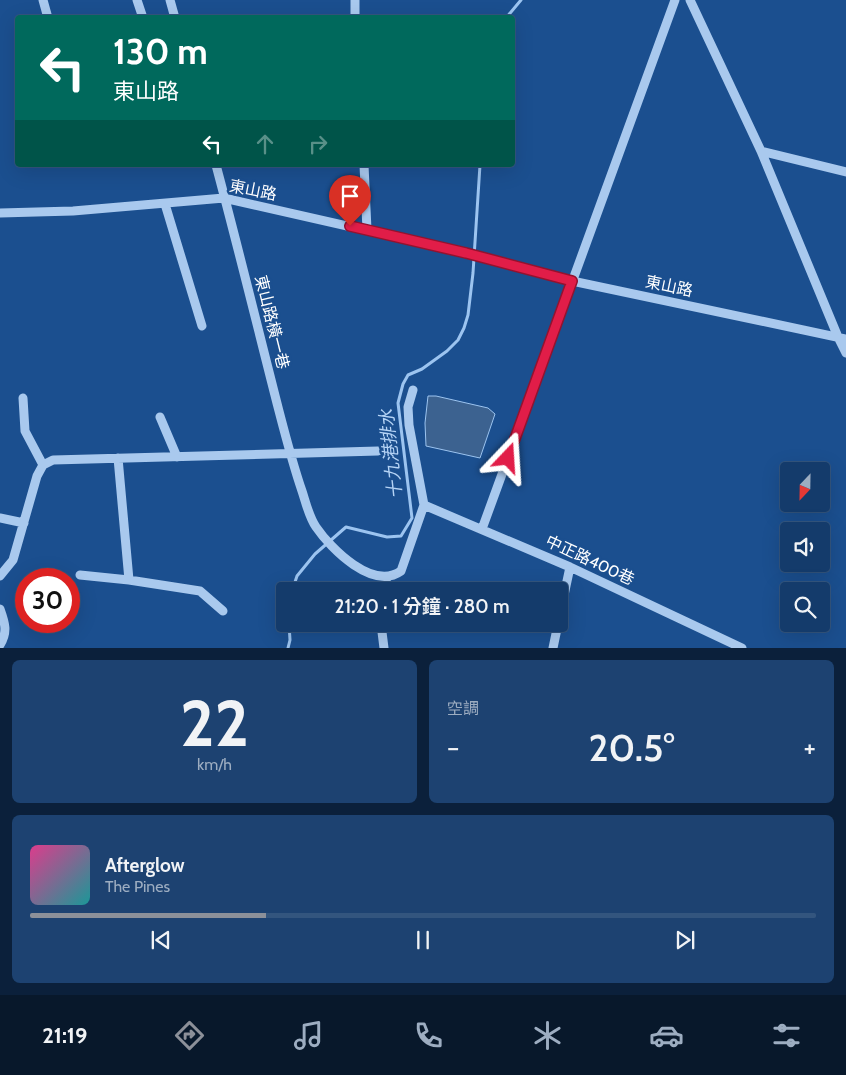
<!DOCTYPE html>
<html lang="zh-TW">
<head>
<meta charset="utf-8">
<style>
	body { margin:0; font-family:Cabin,"Noto Sans TC",sans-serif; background:#1d4271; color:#f1f3f6; height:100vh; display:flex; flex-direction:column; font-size:19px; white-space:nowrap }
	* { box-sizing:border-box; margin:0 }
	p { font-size:16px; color:#9dadc1 }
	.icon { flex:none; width:28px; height:28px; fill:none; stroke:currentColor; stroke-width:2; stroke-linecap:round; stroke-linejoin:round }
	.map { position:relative; height:648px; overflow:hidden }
	.sheet { display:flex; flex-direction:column; gap:12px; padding:12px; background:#0b203b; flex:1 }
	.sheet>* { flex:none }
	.guide { position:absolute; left:15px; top:15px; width:500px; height:152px; border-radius:5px; box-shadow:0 5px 20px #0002,0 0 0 1px #33557e; background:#00695c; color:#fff; overflow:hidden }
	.needle { width:32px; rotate:202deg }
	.buttons { position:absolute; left:780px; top:462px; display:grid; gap:10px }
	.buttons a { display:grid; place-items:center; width:50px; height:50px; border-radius:5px; background:#143b6b; box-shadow:0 5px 20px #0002,0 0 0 1px #33557e; font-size:25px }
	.speed { position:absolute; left:15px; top:568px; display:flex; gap:10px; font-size:25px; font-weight:700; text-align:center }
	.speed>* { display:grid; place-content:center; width:65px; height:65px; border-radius:50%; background:#143b6b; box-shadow:0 5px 20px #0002,0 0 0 1px #33557e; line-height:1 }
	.speed .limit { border:8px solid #d22; background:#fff; color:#111 }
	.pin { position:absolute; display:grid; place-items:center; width:42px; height:42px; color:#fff; margin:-51px -21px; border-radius:50% 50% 50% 0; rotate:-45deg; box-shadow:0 0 5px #0007 }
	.pin .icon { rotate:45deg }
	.me { position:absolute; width:55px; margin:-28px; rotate:20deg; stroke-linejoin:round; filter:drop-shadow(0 0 4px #0008) }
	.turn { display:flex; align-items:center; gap:18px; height:105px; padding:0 15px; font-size:22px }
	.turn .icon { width:65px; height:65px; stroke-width:2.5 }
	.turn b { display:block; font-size:35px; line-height:42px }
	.lanes { display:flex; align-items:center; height:48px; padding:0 15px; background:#0003; justify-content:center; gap:25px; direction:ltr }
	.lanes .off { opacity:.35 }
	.big { font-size:38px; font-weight:600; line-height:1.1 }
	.sheet .widget { flex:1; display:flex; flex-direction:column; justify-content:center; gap:8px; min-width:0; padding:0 18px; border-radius:8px; background:#1d4271 }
	.sheet .dial { align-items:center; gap:0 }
	.dial b { font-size:65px; line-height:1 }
	.song { display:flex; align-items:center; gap:15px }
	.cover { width:60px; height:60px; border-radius:8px; background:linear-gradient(135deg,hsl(330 70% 55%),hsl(180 70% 35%)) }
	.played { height:5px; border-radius:2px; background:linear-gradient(90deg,#8c9099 30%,#33557e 30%) }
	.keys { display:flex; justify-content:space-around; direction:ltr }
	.heat { display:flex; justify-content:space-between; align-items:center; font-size:28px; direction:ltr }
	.sheet .tiles { flex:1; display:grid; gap:12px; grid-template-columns:1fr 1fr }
	.widget:last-child { grid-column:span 2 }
	.trip { position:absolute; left:276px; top:582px; width:292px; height:50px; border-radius:5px; background:#143b6b; box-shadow:0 5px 20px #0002,0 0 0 1px #33557e; font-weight:600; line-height:50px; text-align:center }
	.tabs { display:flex; height:80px; justify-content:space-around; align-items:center; background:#08182b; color:#9dadc1 }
	.tabs .icon { width:35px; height:35px }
	.tabs .active { color:#8c9099 }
	.tabs b { font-size:22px; color:#f1f3f6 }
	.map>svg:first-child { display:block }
</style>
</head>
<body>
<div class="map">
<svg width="846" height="648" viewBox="0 0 846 648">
	<rect width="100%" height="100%" fill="#1b4f8f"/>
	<path fill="#3c6290" stroke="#9cc4f0" d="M428,396h8l52,12 7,6 -15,44 -54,-12 -1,-23z"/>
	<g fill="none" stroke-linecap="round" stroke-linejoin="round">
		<path stroke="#9cc4f0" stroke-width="3" d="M506,18l15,-18
			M292,591l5,-15 18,-22 31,-27 41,10 14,-1 11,-18 -14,-115 5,-19 5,-9 14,-6 25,-18 11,-11 6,-12 4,-13 5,-42 7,-108
			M288,648l2,-8 -1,-16"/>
		<path stroke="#a9c9ee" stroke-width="9" d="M43,0l5,18
			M137,0l6,18
			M170,0l5,18
			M355,0v18
			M690,0l71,151 77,186 8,16
			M761,151l85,21
			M216,165c22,82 42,164 63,246 7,27 14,54 23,80 4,12 7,26 14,36 15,22 57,64 85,44l23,-66 -15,-80 -1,-18 5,-17
			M364,165l3,65
			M165,204l37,122
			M0,213l73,-2 151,-13 242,55 106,28 274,58
			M23,398l2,33 18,34
			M160,417l17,40
			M118,458l11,122
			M424,505l146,62 172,81
			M0,518l24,5
			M482,529l193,-529
			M80,575l49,5 71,11 23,20
			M0,576l13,-16 24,-84 6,-11 10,-5 325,-9
			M385,591l2,-14
			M0,609c5,14 8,23 0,36
			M560,614l10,-47
			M381,624l3,24
			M553,648l5,-24"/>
	</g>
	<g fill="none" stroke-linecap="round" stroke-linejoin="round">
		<defs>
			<path id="route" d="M350,226l116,27 106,28 -64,177"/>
		</defs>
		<use href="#route" stroke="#92132f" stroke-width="12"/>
		<use href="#route" stroke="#e11d48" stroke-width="9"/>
	</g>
	<g text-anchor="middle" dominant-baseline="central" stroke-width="5" stroke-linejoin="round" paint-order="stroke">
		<g font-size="16" fill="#fff" stroke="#1b4f8f">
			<text transform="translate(253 190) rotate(11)">東山路</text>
			<text transform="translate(669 286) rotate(12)">東山路</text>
			<text transform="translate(272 322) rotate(76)">東山路橫一巷</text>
			<text transform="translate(590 560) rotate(25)">中正路400巷</text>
		</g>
		<g font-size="18" font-style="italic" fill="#b5d3f5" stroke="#1b4f8f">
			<text transform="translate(391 454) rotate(-96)">十九港排水</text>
		</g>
	</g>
</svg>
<div class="buttons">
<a><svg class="needle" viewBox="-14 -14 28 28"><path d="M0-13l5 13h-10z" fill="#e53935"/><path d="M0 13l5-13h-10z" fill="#9dadc1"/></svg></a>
<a><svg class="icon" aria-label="sound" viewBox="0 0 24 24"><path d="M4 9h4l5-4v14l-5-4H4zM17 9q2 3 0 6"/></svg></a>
<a><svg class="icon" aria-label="search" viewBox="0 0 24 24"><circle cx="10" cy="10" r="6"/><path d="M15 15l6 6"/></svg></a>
</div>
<div class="speed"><div class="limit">30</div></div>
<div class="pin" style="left:350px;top:226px;background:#d93025"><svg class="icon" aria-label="arrive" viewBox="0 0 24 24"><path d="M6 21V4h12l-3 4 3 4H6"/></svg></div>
<svg class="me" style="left:508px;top:458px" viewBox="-20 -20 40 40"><path d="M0-17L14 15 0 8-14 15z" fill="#e11d48" stroke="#fff" stroke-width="4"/></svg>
<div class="trip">21:20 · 1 分鐘 · 280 m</div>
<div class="guide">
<div class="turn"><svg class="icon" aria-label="left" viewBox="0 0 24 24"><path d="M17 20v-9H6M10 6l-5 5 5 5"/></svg><div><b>130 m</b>東山路</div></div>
<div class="lanes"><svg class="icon" aria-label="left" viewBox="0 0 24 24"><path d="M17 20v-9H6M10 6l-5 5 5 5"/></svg><svg class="icon off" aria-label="ahead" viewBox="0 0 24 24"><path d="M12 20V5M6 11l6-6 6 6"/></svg><svg class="icon off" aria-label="right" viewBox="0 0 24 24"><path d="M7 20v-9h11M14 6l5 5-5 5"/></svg></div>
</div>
</div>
<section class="sheet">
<div class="tiles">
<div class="widget dial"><b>22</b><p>km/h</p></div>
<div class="widget"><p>空調</p>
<div class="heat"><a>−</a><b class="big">20.5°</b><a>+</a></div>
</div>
<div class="widget">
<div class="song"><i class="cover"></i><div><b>Afterglow</b><p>The Pines</p></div></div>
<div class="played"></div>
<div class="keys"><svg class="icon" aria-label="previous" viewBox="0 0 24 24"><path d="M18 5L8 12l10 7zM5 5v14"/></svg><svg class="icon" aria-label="pause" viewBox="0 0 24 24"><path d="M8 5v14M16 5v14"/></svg><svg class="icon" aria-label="next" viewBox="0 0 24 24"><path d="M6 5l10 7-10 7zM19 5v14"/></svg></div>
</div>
</div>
</section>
<nav class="tabs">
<b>21:19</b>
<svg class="icon active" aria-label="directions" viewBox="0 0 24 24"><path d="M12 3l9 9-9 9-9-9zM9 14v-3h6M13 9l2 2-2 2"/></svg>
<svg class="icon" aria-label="music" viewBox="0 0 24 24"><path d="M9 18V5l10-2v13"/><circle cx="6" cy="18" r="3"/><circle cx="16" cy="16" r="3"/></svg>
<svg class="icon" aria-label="phone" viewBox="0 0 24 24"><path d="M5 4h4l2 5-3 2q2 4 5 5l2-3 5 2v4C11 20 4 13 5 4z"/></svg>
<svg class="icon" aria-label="climate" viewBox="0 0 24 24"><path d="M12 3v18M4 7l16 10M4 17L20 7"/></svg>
<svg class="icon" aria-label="car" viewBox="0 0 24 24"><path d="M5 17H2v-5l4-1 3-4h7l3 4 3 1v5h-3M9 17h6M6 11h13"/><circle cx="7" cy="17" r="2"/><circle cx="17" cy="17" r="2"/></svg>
<svg class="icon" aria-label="filters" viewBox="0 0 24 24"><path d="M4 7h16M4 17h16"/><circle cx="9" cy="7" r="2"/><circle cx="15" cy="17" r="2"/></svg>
</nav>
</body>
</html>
